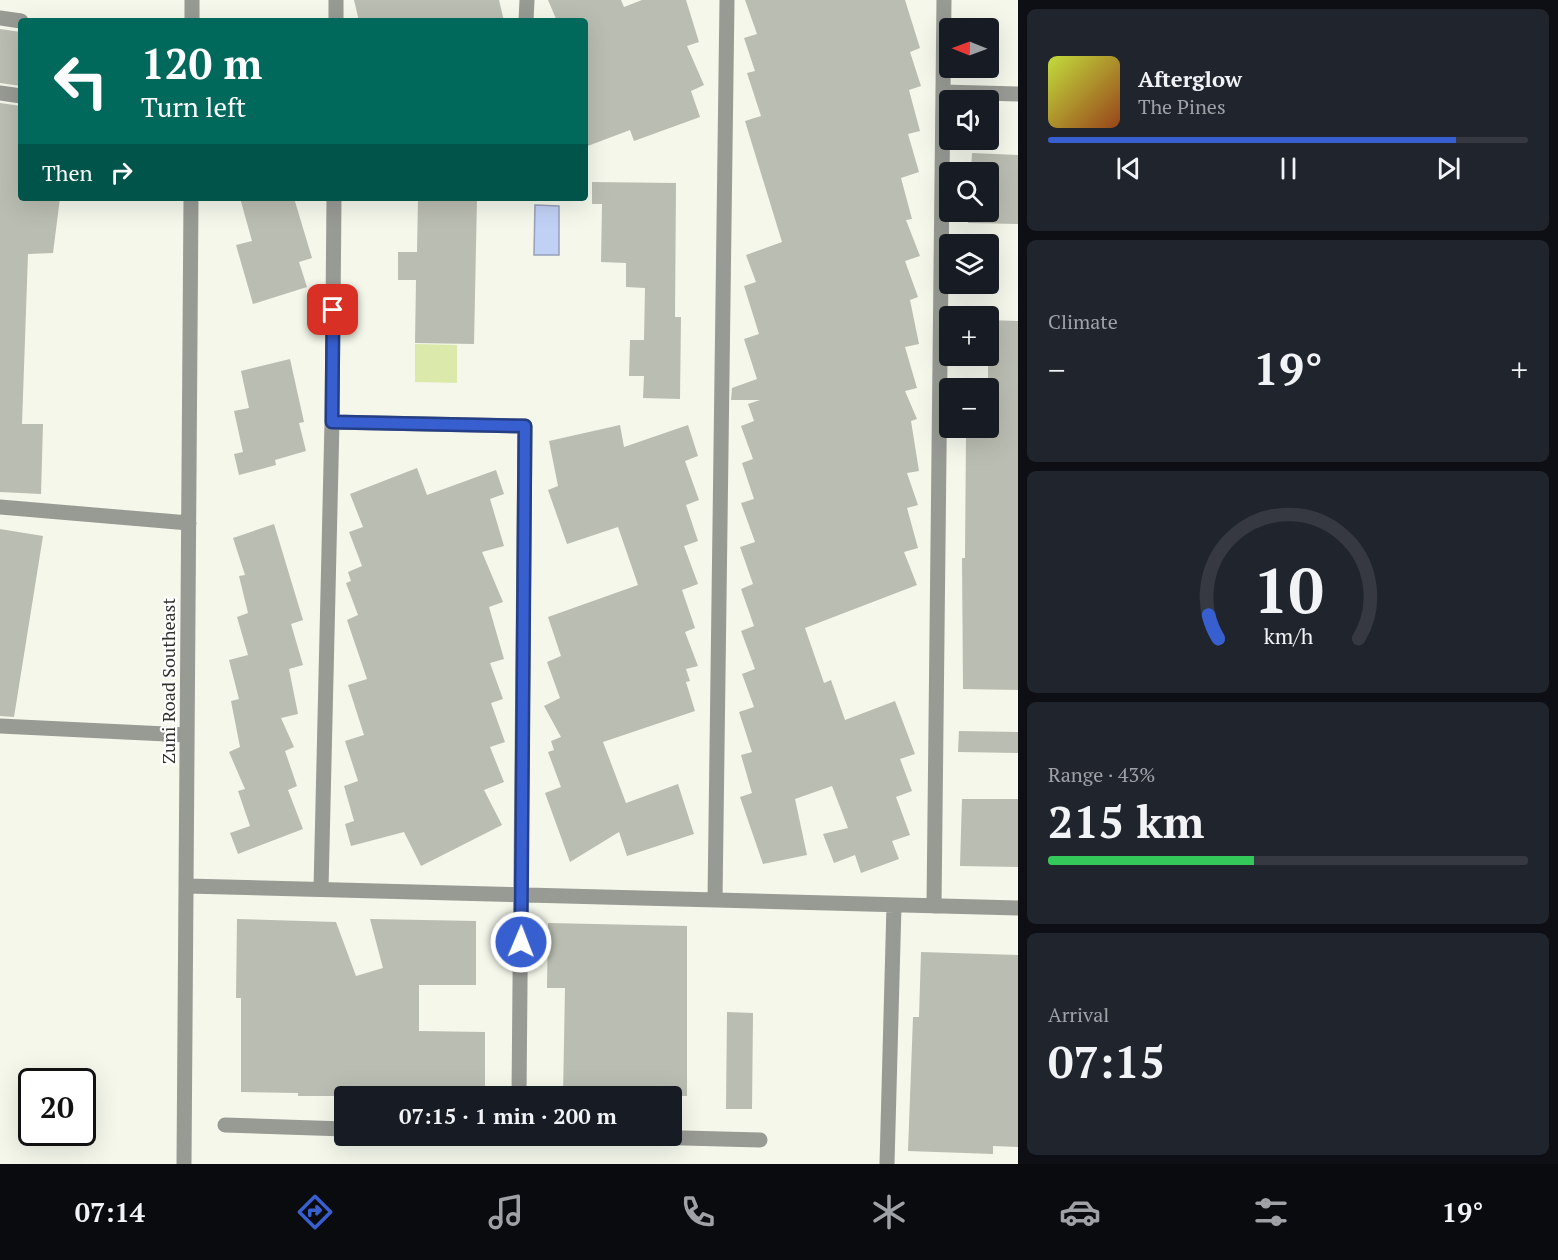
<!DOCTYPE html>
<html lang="en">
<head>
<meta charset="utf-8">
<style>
	body { margin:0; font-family:"PT Serif",serif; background:#20242c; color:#f1f3f6; height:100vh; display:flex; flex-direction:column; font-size:22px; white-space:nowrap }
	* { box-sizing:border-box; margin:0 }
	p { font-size:20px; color:#9ea1a6 }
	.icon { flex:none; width:33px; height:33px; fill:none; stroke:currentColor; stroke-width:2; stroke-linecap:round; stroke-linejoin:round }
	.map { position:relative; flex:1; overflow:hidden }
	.details { display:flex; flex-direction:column; gap:9px; padding:9px; background:#0d0f14; width:540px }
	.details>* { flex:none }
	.hud { position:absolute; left:18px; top:18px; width:570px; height:183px; border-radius:6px; box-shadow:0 6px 24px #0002; background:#00695c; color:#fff; overflow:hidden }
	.needle { width:39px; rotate:271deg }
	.buttons { position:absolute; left:939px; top:18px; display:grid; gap:12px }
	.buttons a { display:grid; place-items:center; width:60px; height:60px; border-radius:6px; background:#171b24; box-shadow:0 6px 24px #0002; font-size:30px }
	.speed { position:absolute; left:18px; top:1068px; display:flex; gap:12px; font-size:30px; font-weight:700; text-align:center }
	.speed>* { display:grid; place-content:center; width:78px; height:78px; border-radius:50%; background:#171b24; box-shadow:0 6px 24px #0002; line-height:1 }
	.speed .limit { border:3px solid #111; border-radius:9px; background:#fff; color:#111 }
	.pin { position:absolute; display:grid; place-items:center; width:51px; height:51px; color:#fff; margin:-26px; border-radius:12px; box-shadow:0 3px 9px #0006 }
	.me { position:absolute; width:66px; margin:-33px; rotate:1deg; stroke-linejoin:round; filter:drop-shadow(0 0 4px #0008) }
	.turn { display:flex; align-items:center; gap:21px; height:126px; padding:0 24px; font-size:27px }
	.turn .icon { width:78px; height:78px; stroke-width:2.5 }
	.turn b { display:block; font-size:42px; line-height:51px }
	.then { display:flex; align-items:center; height:57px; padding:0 24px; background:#0003; gap:12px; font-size:22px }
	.big { font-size:45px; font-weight:800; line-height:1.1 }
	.details .widget { flex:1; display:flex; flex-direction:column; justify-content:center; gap:9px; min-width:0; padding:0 21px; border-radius:9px; background:#20242c }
	.details .dial { align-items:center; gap:0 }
	.dial svg { height:156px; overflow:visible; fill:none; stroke:#363941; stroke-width:7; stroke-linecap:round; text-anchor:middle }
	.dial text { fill:#f1f3f6; stroke:none }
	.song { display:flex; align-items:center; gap:18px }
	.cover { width:72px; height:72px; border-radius:9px; background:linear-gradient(135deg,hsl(70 70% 55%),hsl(20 70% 35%)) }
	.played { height:6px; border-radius:3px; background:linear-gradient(90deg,#385fd0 85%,#363941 85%) }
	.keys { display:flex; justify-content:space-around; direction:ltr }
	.heat { display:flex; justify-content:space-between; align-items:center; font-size:33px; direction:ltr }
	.charge { height:9px; border-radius:4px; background:linear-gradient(90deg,#34c759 43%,#363941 0) }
	.trip { position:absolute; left:334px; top:1086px; width:348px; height:60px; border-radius:6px; background:#171b24; box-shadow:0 6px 24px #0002; font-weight:800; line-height:60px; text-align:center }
	.menu { display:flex; height:96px; justify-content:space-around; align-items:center; background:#090b0e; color:#9ea1a6 }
	.menu .icon { width:42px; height:42px }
	.menu .selected { color:#385fd0 }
	.menu b { font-size:27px; color:#f1f3f6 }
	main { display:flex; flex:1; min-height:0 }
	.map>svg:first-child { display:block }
</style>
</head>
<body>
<main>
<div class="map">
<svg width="1018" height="1164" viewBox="0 0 1018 1164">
	<rect width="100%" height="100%" fill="#f4f7ea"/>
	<path fill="#dbe9ab" d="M415,344l42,1v38l-42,-1z"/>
	<path fill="#c1d1f5" stroke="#96a1b9" stroke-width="1.5" d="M535,205l24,1v49h-25z"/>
	<path fill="#babdb1" d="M354,0h145l5,21h-145z
		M548,0h73l3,7 18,-7h44l13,42 -12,4 17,39 -13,6 9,26 -66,24 -4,-11 -45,17v-126h-28z
		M745,0h160l15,48 -10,4 11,34 -12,4 11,41 -12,3 11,38 -18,6 11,41 -6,1 14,36 -15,5 13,36 -8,3 9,44 -14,3 12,41 -12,3 12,28 -6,2 8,50 -12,2 11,32 -11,3 11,40 -14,4 13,33 -112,43 19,55 7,-3 14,40 50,-19 20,53 -15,5 12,32 -16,6 14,38 -18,6 7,18 -38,14 -6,-18 -21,8 -11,-29 25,-6 -16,-42 -37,13 12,56 -44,9 -23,-67 12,-4 -11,-38 11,-3 -13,-40 15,-5 -12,-33 13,-5 -14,-38 13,-5 -13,-37 12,-5 -13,-37 15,-5 -14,-39 13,-4 -12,-36 11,-4 -12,-33 13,-5 -6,-17 12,-4h-29l1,-12 25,-9 -13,-40 15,-5 -15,-48 12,-4 -10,-27 36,-13 -37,-121 16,-5 -14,-43 8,-2 -11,-33 13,-4z
		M0,29l21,3v54l-21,-3z
		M0,103l21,3v92h39l-7,55 -25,1 -6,170h21l-2,70 -41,-2z
		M972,153l46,2v69l-50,-1v-11h20v-40h-17z
		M592,182l84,1 -1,134h6l-1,82 -37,-1 1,-22h-15l1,-36h14l1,-52 -19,-1v-24l-25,-1 1,-58h-10z
		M240,198h54l18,60 -13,4 8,25 -54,17 -17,-59 16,-4z
		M418,198h59l-3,146 -59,-1 1,-63h-18v-28h19z
		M988,320l30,1v369l-55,-1 -1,-131h3l1,-121 22,1z
		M290,359l14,63 -5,1 7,28 -31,9 1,5 -37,10 -5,-21 9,-2 -9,-41 15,-3 -8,-37z
		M620,425l4,22 64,-22 10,31 -13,5 14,39 -13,5 12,36 -14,5 14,38 -16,6 13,38 -10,4 13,34 -12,3 4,12 -4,1 9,29 -92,31 23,61 52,-19 16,50 -67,22 -8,-24 -49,30 -25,-69 16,-6 -13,-35 6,-2 -3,-9 10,-4 -17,-31 16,-8 -13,-36 14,-6 -13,-39 90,-32 -20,-58 -51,17 -19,-54 10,-4 -9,-45z
		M417,468l10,27 69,-25 8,24 -14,5 14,47 -22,6 21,50 -14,5 15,52 -14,4 13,36 -12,4 14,39 -15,5 14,35 -20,8 18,35 -81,41 -17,-34 -53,14 -6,-22 9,-3 -10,-35 14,-5 -13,-40 19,-6 -16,-50 19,-6 -20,-59 11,-5 -12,-32 5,-2 -3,-9 14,-6 -13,-34 14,-5 -13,-33z
		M274,524l29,96 -12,4 12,41 -14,4 9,45 -17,4 13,29 -9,4 12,35 -9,4 15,39 -65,25 -8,-21 20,-7 -12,-35 7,-2 -16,-37 11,-5 -9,-46 8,-2 -10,-39 19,-5 -11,-38 11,-4 -9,-37 6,-1 -12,-37z
		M0,529l43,7 -29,181 -14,-1z
		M959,731l59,1v21l-60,-1z
		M962,799h56v68l-58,-1z
		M237,919l99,3 20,54 27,-8 -13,-49 106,2v64h-57v46l66,1v64h-187v-3l-57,-1v-94h-5z
		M548,923l139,3v170h-124l2,-108h-18z
		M921,952l97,3v192l-25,-1v8l-85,-3 5,-134h6z
		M727,1012l26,1 -1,96h-26z"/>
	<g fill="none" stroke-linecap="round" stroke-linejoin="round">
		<path stroke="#989a94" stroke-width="15" d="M0,18l21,3
			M192,21v-21
			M336,21v-21
			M526,21l1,-21
			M943,92l75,2
			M0,93l21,3
			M332,422l193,4 -6,670
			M0,507l189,16
			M0,726l187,9
			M186,886l832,22
			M321,889l11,-467 2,-224
			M715,900l12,-900
			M934,906l10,-906
			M225,1125l120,4
			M608,1136l152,4
			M184,1164l7,-966
			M887,1164l7,-259"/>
	</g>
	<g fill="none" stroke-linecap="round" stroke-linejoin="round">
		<defs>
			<path id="route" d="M333,310l-1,112 193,4 -4,516"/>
		</defs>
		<use href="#route" stroke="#243e87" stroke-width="15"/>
		<use href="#route" stroke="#385fd0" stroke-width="10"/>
	</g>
	<g text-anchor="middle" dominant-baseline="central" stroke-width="4.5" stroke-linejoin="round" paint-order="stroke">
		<g font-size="18" fill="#30312c" stroke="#fff">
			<text transform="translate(168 681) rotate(-90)">Zuni Road Southeast</text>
		</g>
	</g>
</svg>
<div class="buttons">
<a><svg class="needle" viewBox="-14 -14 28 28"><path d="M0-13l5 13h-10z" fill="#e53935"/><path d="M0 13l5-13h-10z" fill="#9ea1a6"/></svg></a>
<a><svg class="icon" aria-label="sound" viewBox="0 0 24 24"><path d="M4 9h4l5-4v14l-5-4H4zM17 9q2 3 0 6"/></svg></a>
<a><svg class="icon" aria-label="search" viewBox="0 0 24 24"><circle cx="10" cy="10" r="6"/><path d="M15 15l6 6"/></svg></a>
<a><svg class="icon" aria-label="layers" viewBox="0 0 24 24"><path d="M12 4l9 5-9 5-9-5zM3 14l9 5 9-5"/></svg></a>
<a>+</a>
<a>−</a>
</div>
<div class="speed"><div class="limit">20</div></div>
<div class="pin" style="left:333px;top:310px;background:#d93025"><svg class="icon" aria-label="arrive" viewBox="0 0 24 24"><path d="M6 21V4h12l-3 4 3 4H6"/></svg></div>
<svg class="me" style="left:521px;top:942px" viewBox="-20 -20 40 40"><circle r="17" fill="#385fd0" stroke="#fff" stroke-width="3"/><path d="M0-11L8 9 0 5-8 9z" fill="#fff"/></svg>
<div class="trip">07:15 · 1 min · 200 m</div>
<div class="hud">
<div class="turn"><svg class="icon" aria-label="left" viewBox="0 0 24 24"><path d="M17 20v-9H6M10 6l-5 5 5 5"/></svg><div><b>120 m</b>Turn left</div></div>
<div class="then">Then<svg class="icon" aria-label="right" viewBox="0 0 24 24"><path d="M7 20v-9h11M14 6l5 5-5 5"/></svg></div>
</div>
</div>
<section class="details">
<div class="widget">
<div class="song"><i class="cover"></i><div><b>Afterglow</b><p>The Pines</p></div></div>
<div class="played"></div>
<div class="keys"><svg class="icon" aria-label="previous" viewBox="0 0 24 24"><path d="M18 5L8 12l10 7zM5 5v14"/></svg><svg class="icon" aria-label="pause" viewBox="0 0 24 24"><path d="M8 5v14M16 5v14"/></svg><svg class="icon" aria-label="next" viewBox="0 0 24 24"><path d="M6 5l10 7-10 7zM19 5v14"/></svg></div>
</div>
<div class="widget"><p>Climate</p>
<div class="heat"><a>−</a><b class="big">19°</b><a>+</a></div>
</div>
<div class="widget dial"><svg viewBox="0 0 100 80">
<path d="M14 69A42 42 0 1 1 86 69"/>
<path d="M14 69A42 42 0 0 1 9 57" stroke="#385fd0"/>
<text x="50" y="56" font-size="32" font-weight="700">10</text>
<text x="50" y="72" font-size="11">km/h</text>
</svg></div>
<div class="widget"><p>Range · 43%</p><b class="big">215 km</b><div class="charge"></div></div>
<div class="widget"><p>Arrival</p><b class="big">07:15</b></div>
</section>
</main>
<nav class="menu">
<b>07:14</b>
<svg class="icon selected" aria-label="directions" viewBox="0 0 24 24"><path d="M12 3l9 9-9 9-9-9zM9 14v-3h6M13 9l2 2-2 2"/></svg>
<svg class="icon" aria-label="music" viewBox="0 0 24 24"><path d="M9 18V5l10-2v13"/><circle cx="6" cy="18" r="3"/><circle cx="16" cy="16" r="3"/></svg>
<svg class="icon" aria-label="phone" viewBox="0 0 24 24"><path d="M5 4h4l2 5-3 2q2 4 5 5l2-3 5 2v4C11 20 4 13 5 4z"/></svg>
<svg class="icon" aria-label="climate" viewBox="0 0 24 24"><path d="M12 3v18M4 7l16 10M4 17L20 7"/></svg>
<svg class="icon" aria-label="car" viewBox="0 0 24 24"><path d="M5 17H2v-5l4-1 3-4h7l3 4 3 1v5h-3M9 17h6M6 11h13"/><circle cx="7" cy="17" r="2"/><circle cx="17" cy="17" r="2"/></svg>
<svg class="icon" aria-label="filters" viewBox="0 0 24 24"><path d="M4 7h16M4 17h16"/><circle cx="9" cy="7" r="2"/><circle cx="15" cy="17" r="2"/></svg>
<b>19°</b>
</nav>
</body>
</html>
